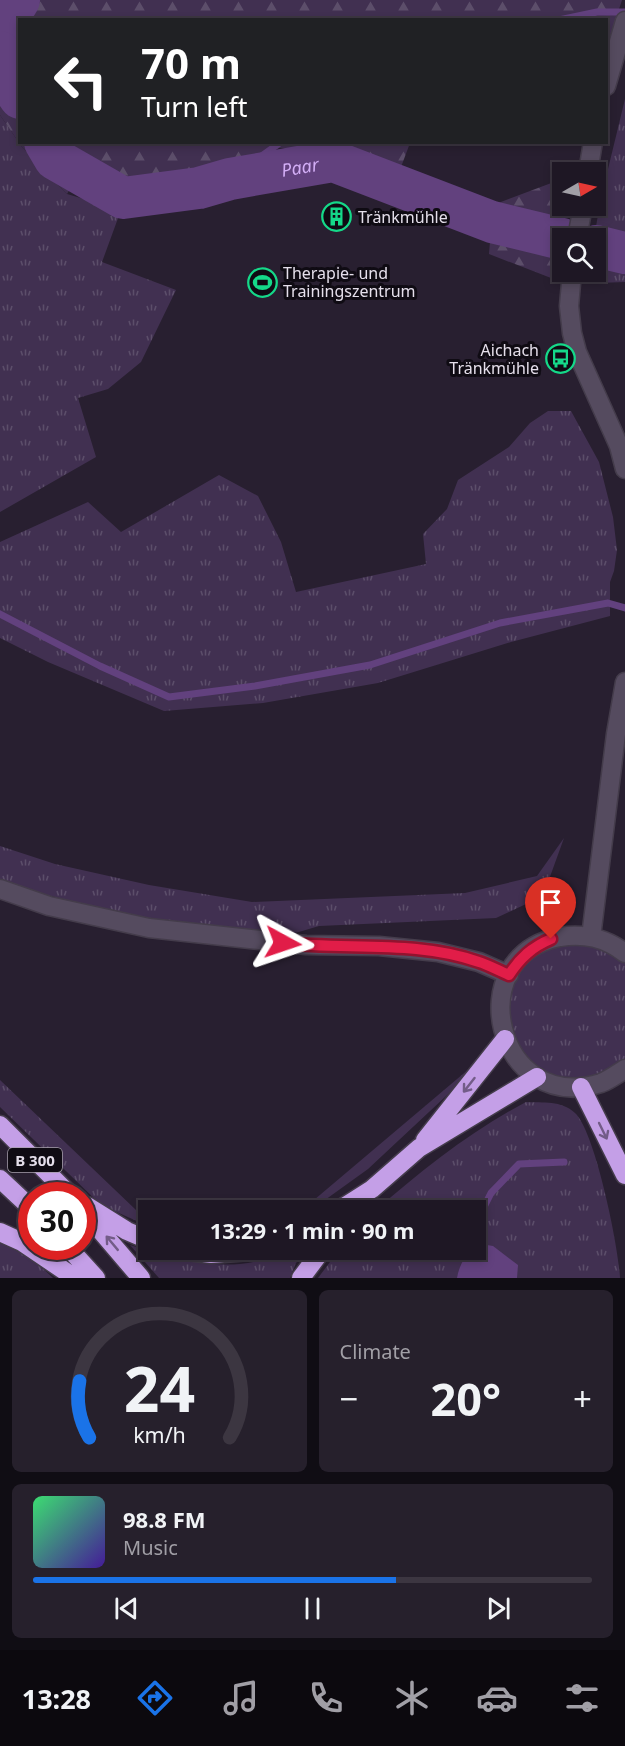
<!DOCTYPE html>
<html lang="en">
<head>
<meta charset="utf-8">
<style>
	body { margin:0; font-family:"Noto Sans",sans-serif; background:#26202c; color:#f1f3f6; height:100vh; display:flex; flex-direction:column; font-size:22px; white-space:nowrap }
	* { box-sizing:border-box; margin:0 }
	p { font-size:20px; color:#a19fa6 }
	.icon { flex:none; width:33px; height:33px; fill:none; stroke:currentColor; stroke-width:2; stroke-linecap:round; stroke-linejoin:round }
	.map { position:relative; height:1278px; overflow:hidden }
	.sheet { display:flex; flex-direction:column; gap:12px; padding:12px; background:#100d14; flex:1 }
	.sheet>* { flex:none }
	.top-card { position:absolute; left:18px; top:18px; width:590px; height:126px; border-radius:0px; box-shadow:0 3px 9px #0003,0 0 0 2px #3c3641; background:#202124; color:#fff; overflow:hidden }
	.needle { width:39px; rotate:81deg }
	.controls { position:absolute; left:552px; top:162px; display:grid; gap:12px }
	.controls a { display:grid; place-items:center; width:54px; height:54px; border-radius:0px; background:#1e1724; box-shadow:0 3px 9px #0003,0 0 0 2px #3c3641; font-size:30px }
	.speed { position:absolute; left:18px; top:1182px; display:flex; gap:12px; font-size:30px; font-weight:700; text-align:center }
	.speed>* { display:grid; place-content:center; width:78px; height:78px; border-radius:50%; background:#1e1724; box-shadow:0 3px 9px #0003,0 0 0 2px #3c3641; line-height:1 }
	.speed .limit { border:9px solid #d22; background:#fff; color:#111 }
	.pin { position:absolute; display:grid; place-items:center; width:51px; height:51px; color:#fff; margin:-62px -26px; border-radius:50% 50% 50% 0; rotate:-45deg; box-shadow:0 0 6px #0007 }
	.pin .icon { rotate:45deg }
	.me { position:absolute; width:66px; margin:-33px; rotate:95deg; stroke-linejoin:round; filter:drop-shadow(0 0 4px #0008) }
	.turn { display:flex; align-items:center; gap:21px; height:126px; padding:0 24px; font-size:27px }
	.turn .icon { width:78px; height:78px; stroke-width:2.5 }
	.turn b { display:block; font-size:42px; line-height:51px }
	.big { font-size:45px; font-weight:700; line-height:1.1 }
	.sheet .tile { flex:1; display:flex; flex-direction:column; justify-content:center; gap:9px; min-width:0; padding:0 21px; border-radius:9px; background:#26202c }
	.sheet .dial { align-items:center; gap:0 }
	.dial svg { height:156px; overflow:visible; fill:none; stroke:#3c3641; stroke-width:7; stroke-linecap:round; text-anchor:middle }
	.dial text { fill:#f1f3f6; stroke:none }
	.song { display:flex; align-items:center; gap:18px }
	.cover { width:72px; height:72px; border-radius:9px; background:linear-gradient(135deg,hsl(140 70% 55%),hsl(260 70% 35%)) }
	.played { height:6px; border-radius:3px; background:linear-gradient(90deg,#1a73e8 65%,#3c3641 65%) }
	.keys { display:flex; justify-content:space-around; direction:ltr }
	.heat { display:flex; justify-content:space-between; align-items:center; font-size:33px; direction:ltr }
	.sheet .tiles { flex:1; display:grid; gap:12px; grid-template-columns:1fr 1fr }
	.tile:last-child { grid-column:span 2 }
	.trip { position:absolute; left:138px; top:1200px; width:348px; height:60px; border-radius:0px; background:#1e1724; box-shadow:0 3px 9px #0003,0 0 0 2px #3c3641; font-weight:700; line-height:60px; text-align:center }
	.menu { display:flex; height:96px; justify-content:space-around; align-items:center; background:#0c090e; color:#a19fa6 }
	.menu .icon { width:42px; height:42px }
	.menu .active { color:#1a73e8 }
	.menu b { font-size:27px; color:#f1f3f6 }
	.map>svg:first-child { display:block }
</style>
</head>
<body>
<div class="map">
<svg width="625" height="1278" viewBox="0 0 625 1278">
	<defs>
		<pattern id="grass-tufts" width="24" height="20" patternUnits="userSpaceOnUse" patternTransform="scale(1.5)"><rect width="24" height="20" fill="#413051"/><path d="M3 7l-1-3M5 7V3M7 7l1-3M15 17l-1-3M17 17v-4M19 17l1-3" fill="none" stroke="#5c4e6a"/></pattern>
		<pattern id="forest-firs" width="22" height="20" patternUnits="userSpaceOnUse" patternTransform="scale(1.5)"><rect width="22" height="20" fill="#413051"/><path d="M5 1l3.5 6h-7zM16 11l3.5 6h-7z" fill="#5c4e6a"/></pattern>
	</defs>
	<rect width="100%" height="100%" fill="#281f30"/>
	<path fill="url(#grass-tufts)" d="M625,99v183l-28,1 -9,-6 1,-5h7l-2,-34 7,-40z
		M0,115l22,32 45,47 54,16 -19,52 74,28 -35,72 -33,27 -30,9 18,59 -96,55z
		M548,411h23l28,51 14,55 4,33 -3,21 -4,11v34l-99,26 -133,41 -115,20 -99,8 -116,-49 -48,-24v-96l88,-40 33,30 98,-57 39,21 23,46 15,50 130,-28 -3,-30 24,-25 11,-29 51,-33 21,-24z
		M564,838l-21,58 -47,22 -177,8 -27,8 -148,-15 -113,-28 -31,-12v-33l55,18 94,21 103,17 213,-9 72,-17z
		M573,935l52,18v116l-68,17 -52,-47 4,-64 7,-11z
		M476,1063l-16,20 -92,86 -57,41h-16l19,-10z
		M0,1080l136,130 12,4v12l-47,-21 -101,-98z
		M526,1102c17,1 35,-2 49,11 20,18 44,135 45,165h-302l21,-28h137v-40h-100c46,-40 95,-79 150,-108z
		M0,1243c20,8 38,20 53,35h-53z
		M130,1245c37,11 70,22 110,19 24,-2 44,-14 68,-14l-12,13 -6,15h-131z"/>
	<path fill="url(#forest-firs)" d="M0,0h622l-16,49v-29h-586v122l390,1 -12,32 -53,-25 -65,-2 -110,27 -39,5 -53,-5 -11,19 -45,-47 -22,-32z
		M562,179v27h4l-15,72 -62,-24 4,-49z"/>
	<path fill="#62417e" d="M481,1244l12,2 25,19 -1,13h-60c3,-17 11,-26 24,-34z"/>
	<g fill="none" stroke-linecap="round" stroke-linejoin="round">
		<path stroke="#62417e" stroke-width="7" d="M559,20l38,-8h28
			M230,179l51,-37
			M0,614l100,52 69,31 86,-11 115,-21 130,-42 108,-20 17,5
			M481,1244l1,-33 9,-18 28,-29 45,-2"/>
		<g stroke="#62417e" stroke-width="42">
			<path d="M0,31l19,-31"/>
			<path d="M0,52l13,36 7,10"/>
			<path id="s1" d="M45,142l10,17 68,39 76,-10 31,-9 103,-18 159,61 70,17"/>
			<path d="M596,246l29,7"/>
		</g>
		<defs>
			<path id="street" d="M0,889l49,17 100,22 157,17 73,1 59,6 41,10 30,13"/>
			<path id="secondary" d="M606,86l19,-65
				M588,172l5,-30
				M577,238l6,-32
				M572,272l-3,34 3,27 5,19 42,94 6,23
				M591,937l25,-203 9,-52
				M625,953c-20,-15 -40,-20 -65,-16 -101,19 -64,179 41,146 8,-3 16,-9 24,-14"/>
			<path id="highway" d="M581,1087l44,88
				M0,1125l71,71
				M425,1140l80,-101
				M0,1179l32,30
				M87,1206l40,25 21,9
				M82,1209l59,69
				M339,1210l33,-21 47,-41 118,-71
				M0,1232l22,10 53,36
				M67,1246l29,32
				M180,1250l31,4 52,-4
				M301,1278l21,-28"/>
		</defs>
		<use href="#street" stroke="#443c4b" stroke-width="21"/>
		<use href="#secondary" stroke="#443c4b" stroke-width="21"/>
		<use href="#highway" stroke="#443c4b" stroke-width="21"/>
		<use href="#street" stroke="#554b5f" stroke-width="18"/>
		<use href="#secondary" stroke="#554b5f" stroke-width="18"/>
		<use href="#highway" stroke="#c49fe7" stroke-width="18"/>
	</g>
	<defs><path id="oneway-shaft" d="M-6 0H5M1.5-3L5.5 0L1.5 3" fill="none" stroke-width="1.6" stroke-linecap="round" stroke-linejoin="round" transform="scale(1.5)"/></defs>
	<g stroke="#735c88">
		<use href="#oneway-shaft" transform="translate(469 1085) rotate(128)"/>
		<use href="#oneway-shaft" transform="translate(603 1131) rotate(64)"/>
		<use href="#oneway-shaft" transform="translate(112 1243) rotate(-130)"/>
	</g>
	<g fill="none" stroke-linecap="round" stroke-linejoin="round">
		<defs>
			<path id="route" d="M283,943c65,7 134,-3 196,19 10,3 20,9 30,13 11,-17 23,-28 42,-36"/>
		</defs>
		<use href="#route" stroke="#92132f" stroke-width="15"/>
		<use href="#route" stroke="#e11d48" stroke-width="10"/>
	</g>
	<defs>
		<symbol id="building-ring" viewBox="-11 -11 22 22"><circle r="9.5" fill="#0f0b13" stroke="#15d989" stroke-width="1.5"/><path d="M-4-6H4V6H1V3H-1V6H-4ZM-2.5-4.3h1.7v1.8h-1.7ZM.8-4.3h1.7v1.8H.8ZM-2.5-1h1.7V.8h-1.7ZM.8-1h1.7V.8H.8Z" fill="#15d989"/></symbol>
		<symbol id="stadium-ring" viewBox="-11 -11 22 22"><circle r="9.5" fill="#0f0b13" stroke="#15d989" stroke-width="1.5"/><path d="M0-5a6.5 5 0 1 0 0 10a6.5 5 0 1 0 0-10ZM-3.5-1.8h7v3.6h-7Z" fill="#15d989"/></symbol>
		<symbol id="bus-ring" viewBox="-11 -11 22 22"><circle r="9.5" fill="#0f0b13" stroke="#15d989" stroke-width="1.5"/><path d="M-5-6H5V4H4V6H2V4H-2V6H-4V4H-5ZM-3.5-4V0h7V-4ZM-3.5 1.2v1.5H-2V1.2ZM2 1.2v1.5H3.5V1.2Z" fill="#15d989"/></symbol>
	</defs>
	<g fill-rule="evenodd">
		<use href="#building-ring" x="320" y="200" width="33" height="33"/>
		<use href="#stadium-ring" x="246" y="266" width="33" height="33"/>
		<use href="#bus-ring" x="544" y="342" width="33" height="33"/>
	</g>
	<g text-anchor="middle" dominant-baseline="central" stroke-width="6" stroke-linejoin="round" paint-order="stroke">
		<rect fill="#0f0b13" stroke="#a59faa" stroke-width="1.5" x="8" y="1148" width="54" height="24" rx="4.5"/>
		<g font-size="15" font-weight="bold" fill="#e5dfeb">
			<text x="35" y="1160">B 300</text>
		</g>
		<g font-size="16" fill="#e5dfeb" stroke="#0f0b13" text-anchor="start">
			<text x="358" y="217">Tränkmühle</text>
			<text x="283" y="273">Therapie- und<tspan x="283" dy="18">Trainingszentrum</tspan></text>
			<text x="539" y="350" text-anchor="end">Aichach<tspan x="539" dy="18">Tränkmühle</tspan></text>
		</g>
		<g font-size="18" font-style="italic" fill="#d3aef6" stroke="#0f0b13">
			<text stroke="none"><textPath href="#s1" startOffset="278">Paar</textPath></text>
		</g>
	</g>
</svg>
<div class="controls">
<a><svg class="needle" viewBox="-14 -14 28 28"><path d="M0-13l5 13h-10z" fill="#e53935"/><path d="M0 13l5-13h-10z" fill="#a19fa6"/></svg></a>
<a><svg class="icon" aria-label="search" viewBox="0 0 24 24"><circle cx="10" cy="10" r="6"/><path d="M15 15l6 6"/></svg></a>
</div>
<div class="speed"><div class="limit">30</div></div>
<div class="pin" style="left:551px;top:939px;background:#d93025"><svg class="icon" aria-label="arrive" viewBox="0 0 24 24"><path d="M6 21V4h12l-3 4 3 4H6"/></svg></div>
<svg class="me" style="left:283px;top:943px" viewBox="-20 -20 40 40"><path d="M0-17L14 15 0 8-14 15z" fill="#e11d48" stroke="#fff" stroke-width="4"/></svg>
<div class="trip">13:29 · 1 min · 90 m</div>
<div class="top-card">
<div class="turn"><svg class="icon" aria-label="left" viewBox="0 0 24 24"><path d="M17 20v-9H6M10 6l-5 5 5 5"/></svg><div><b>70 m</b>Turn left</div></div>
</div>
</div>
<section class="sheet">
<div class="tiles">
<div class="tile dial"><svg viewBox="0 0 100 80">
<path d="M14 69A42 42 0 1 1 86 69"/>
<path d="M14 69A42 42 0 0 1 9 40" stroke="#1a73e8"/>
<text x="50" y="56" font-size="32" font-weight="700">24</text>
<text x="50" y="72" font-size="11">km/h</text>
</svg></div>
<div class="tile"><p>Climate</p>
<div class="heat"><a>−</a><b class="big">20°</b><a>+</a></div>
</div>
<div class="tile">
<div class="song"><i class="cover"></i><div><b>98.8 FM</b><p>Music</p></div></div>
<div class="played"></div>
<div class="keys"><svg class="icon" aria-label="previous" viewBox="0 0 24 24"><path d="M18 5L8 12l10 7zM5 5v14"/></svg><svg class="icon" aria-label="pause" viewBox="0 0 24 24"><path d="M8 5v14M16 5v14"/></svg><svg class="icon" aria-label="next" viewBox="0 0 24 24"><path d="M6 5l10 7-10 7zM19 5v14"/></svg></div>
</div>
</div>
</section>
<nav class="menu">
<b>13:28</b>
<svg class="icon active" aria-label="directions" viewBox="0 0 24 24"><path d="M12 3l9 9-9 9-9-9zM9 14v-3h6M13 9l2 2-2 2"/></svg>
<svg class="icon" aria-label="music" viewBox="0 0 24 24"><path d="M9 18V5l10-2v13"/><circle cx="6" cy="18" r="3"/><circle cx="16" cy="16" r="3"/></svg>
<svg class="icon" aria-label="phone" viewBox="0 0 24 24"><path d="M5 4h4l2 5-3 2q2 4 5 5l2-3 5 2v4C11 20 4 13 5 4z"/></svg>
<svg class="icon" aria-label="climate" viewBox="0 0 24 24"><path d="M12 3v18M4 7l16 10M4 17L20 7"/></svg>
<svg class="icon" aria-label="car" viewBox="0 0 24 24"><path d="M5 17H2v-5l4-1 3-4h7l3 4 3 1v5h-3M9 17h6M6 11h13"/><circle cx="7" cy="17" r="2"/><circle cx="17" cy="17" r="2"/></svg>
<svg class="icon" aria-label="filters" viewBox="0 0 24 24"><path d="M4 7h16M4 17h16"/><circle cx="9" cy="7" r="2"/><circle cx="15" cy="17" r="2"/></svg>
</nav>
</body>
</html>
